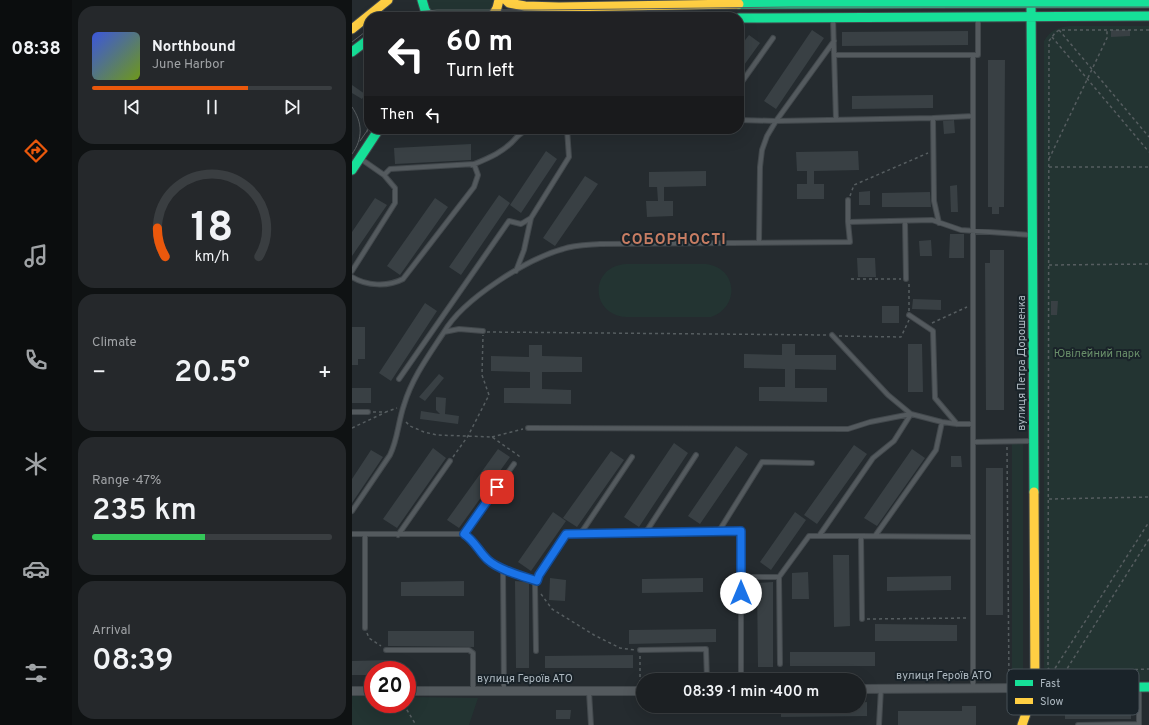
<!DOCTYPE html>
<html lang="en">
<head>
<meta charset="utf-8">
<style>
	body { margin:0; font-family:Overpass,sans-serif; background:#25282b; color:#f1f3f6; height:100vh; display:flex; flex-direction:column; font-size:15px; white-space:nowrap }
	* { box-sizing:border-box; margin:0 }
	p { font-size:13px; color:#a0a3a6 }
	.icon { flex:none; width:22px; height:22px; fill:none; stroke:currentColor; stroke-width:2; stroke-linecap:round; stroke-linejoin:round }
	.map { position:relative; flex:1; overflow:hidden }
	.drawer { display:flex; flex-direction:column; gap:6px; padding:6px; background:#0f1213; width:280px }
	.drawer>* { flex:none }
	.hud { position:absolute; left:12px; top:12px; width:380px; height:122px; border-radius:16px; box-shadow:0 4px 16px #0002,0 0 0 1px #3a3e41; background:#202124; color:#fff; overflow:hidden }
	.speed { position:absolute; left:12px; top:661px; display:flex; gap:8px; font-size:20px; font-weight:700; text-align:center }
	.speed>* { display:grid; place-content:center; width:52px; height:52px; border-radius:50%; background:#1c2023; box-shadow:0 4px 16px #0002,0 0 0 1px #3a3e41; line-height:1 }
	.speed .limit { border:6px solid #d22; background:#fff; color:#111 }
	.pin { position:absolute; display:grid; place-items:center; width:34px; height:34px; color:#fff; margin:-17px; border-radius:8px; box-shadow:0 2px 6px #0006 }
	.me { position:absolute; width:44px; margin:-22px; rotate:0deg; stroke-linejoin:round; filter:drop-shadow(0 0 3px #0008) }
	.turn { display:flex; align-items:center; gap:14px; height:84px; padding:0 16px; font-size:18px }
	.turn .icon { width:52px; height:52px; stroke-width:2.5 }
	.turn b { display:block; font-size:28px; line-height:34px }
	.then { display:flex; align-items:center; height:38px; padding:0 16px; background:#0003; gap:8px; font-size:15px }
	.big { font-size:30px; font-weight:600; line-height:1.1 }
	.drawer .widget { flex:1; display:flex; flex-direction:column; justify-content:center; gap:6px; min-width:0; padding:0 14px; border-radius:16px; background:#25282b }
	.drawer .dial { align-items:center; gap:0 }
	.dial svg { height:104px; overflow:visible; fill:none; stroke:#3a3e41; stroke-width:7; stroke-linecap:round; text-anchor:middle }
	.dial text { fill:#f1f3f6; stroke:none }
	.song { display:flex; align-items:center; gap:12px }
	.cover { width:48px; height:48px; border-radius:6px; background:linear-gradient(135deg,hsl(230 70% 55%),hsl(80 70% 35%)) }
	.played { height:4px; border-radius:2px; background:linear-gradient(90deg,#ea580c 65%,#3a3e41 65%) }
	.keys { display:flex; justify-content:space-around; direction:ltr }
	.heat { display:flex; justify-content:space-between; align-items:center; font-size:22px; direction:ltr }
	.charge { height:6px; border-radius:3px; background:linear-gradient(90deg,#34c759 47%,#3a3e41 0) }
	.trip { position:absolute; left:284px; top:673px; width:230px; height:40px; border-radius:20px; background:#1c2023; box-shadow:0 4px 16px #0002,0 0 0 1px #3a3e41; font-weight:600; line-height:40px; text-align:center }
	main { display:flex; flex:1; min-height:0 }
	.tab-bar { display:flex; flex-direction:column; width:72px; justify-content:space-around; align-items:center; background:#0b0d0e; color:#a0a3a6 }
	.tab-bar .icon { width:28px; height:28px }
	.tab-bar .active { color:#ea580c }
	.tab-bar b { font-size:18px; color:#f1f3f6 }
	.map>svg:first-child { display:block }
</style>
</head>
<body>
<main>
<nav class="tab-bar">
<b>08:38</b>
<svg class="icon active" aria-label="directions" viewBox="0 0 24 24"><path d="M12 3l9 9-9 9-9-9zM9 14v-3h6M13 9l2 2-2 2"/></svg>
<svg class="icon" aria-label="music" viewBox="0 0 24 24"><path d="M9 18V5l10-2v13"/><circle cx="6" cy="18" r="3"/><circle cx="16" cy="16" r="3"/></svg>
<svg class="icon" aria-label="phone" viewBox="0 0 24 24"><path d="M5 4h4l2 5-3 2q2 4 5 5l2-3 5 2v4C11 20 4 13 5 4z"/></svg>
<svg class="icon" aria-label="climate" viewBox="0 0 24 24"><path d="M12 3v18M4 7l16 10M4 17L20 7"/></svg>
<svg class="icon" aria-label="car" viewBox="0 0 24 24"><path d="M5 17H2v-5l4-1 3-4h7l3 4 3 1v5h-3M9 17h6M6 11h13"/><circle cx="7" cy="17" r="2"/><circle cx="17" cy="17" r="2"/></svg>
<svg class="icon" aria-label="filters" viewBox="0 0 24 24"><path d="M4 7h16M4 17h16"/><circle cx="9" cy="7" r="2"/><circle cx="15" cy="17" r="2"/></svg>
</nav>
<section class="drawer">
<div class="widget">
<div class="song"><i class="cover"></i><div><b>Northbound</b><p>June Harbor</p></div></div>
<div class="played"></div>
<div class="keys"><svg class="icon" aria-label="previous" viewBox="0 0 24 24"><path d="M18 5L8 12l10 7zM5 5v14"/></svg><svg class="icon" aria-label="pause" viewBox="0 0 24 24"><path d="M8 5v14M16 5v14"/></svg><svg class="icon" aria-label="next" viewBox="0 0 24 24"><path d="M6 5l10 7-10 7zM19 5v14"/></svg></div>
</div>
<div class="widget dial"><svg viewBox="0 0 100 80">
<path d="M14 69A42 42 0 1 1 86 69"/>
<path d="M14 69A42 42 0 0 1 8 47" stroke="#ea580c"/>
<text x="50" y="56" font-size="32" font-weight="700">18</text>
<text x="50" y="72" font-size="11">km/h</text>
</svg></div>
<div class="widget"><p>Climate</p>
<div class="heat"><a>−</a><b class="big">20.5°</b><a>+</a></div>
</div>
<div class="widget"><p>Range · 47%</p><b class="big">235 km</b><div class="charge"></div></div>
<div class="widget"><p>Arrival</p><b class="big">08:39</b></div>
</section>
<div class="map">
<svg width="797" height="725" viewBox="0 0 797 725">
	<rect width="100%" height="100%" fill="#252b2f"/>
	<path fill="#233432" d="M75,0h68l-8,17h-52l-4,-6z
		M717,26h80v654h-95c-6,-4 -9,-6 -10,-13v-626c7,-11 12,-13 25,-15z
		M274,264h80c32,4 34,43 5,53h-85c-37,-3 -36,-51 0,-53z
		M660,444h11v226h-11z
		M0,696h21v8h34v-7l71,1 -9,27h-117z"/>
	<path fill="#394044" d="M460,30l12,8 -48,71 -12,-8z
		M759,30h19v6l-19,1z
		M616,31v14l-126,1v-14z
		M397,35l11,8 -21,29v-24z
		M636,60h17l-1,147h-5v7h-7v-7h-4z
		M0,85l13,9 -3,5 -10,-6z
		M581,95v13l-81,1v-13z
		M602,120l1,13 -11,1 -1,-13z
		M119,144v16l-76,4 -1,-16z
		M194,151l11,8 -36,54 -11,-8z
		M506,151l1,19 -45,1v13h10v15h-27v-15h10v-13h-10l-1,-19z
		M354,171v15l-42,1v14h9v15l-26,1 -1,-16h12l-1,-14h-8v-15z
		M233,176l13,8 -43,62 -12,-8z
		M605,185l1,27h-7l-1,-26z
		M518,191v14h-11v-13z
		M578,192l1,15h-49v-14z
		M147,195l11,8 -49,72 -12,-8z
		M23,198l12,7 -35,51v-24z
		M83,198l13,9 -48,68 -13,-9z
		M598,234h14v24h-15z
		M579,240l1,16h-12l-1,-15z
		M638,250h14v160h-18l-1,-147h5z
		M505,258h18l1,19h-18z
		M561,299l28,1v10l-29,-1z
		M699,301h7l-1,14h-6z
		M73,303l12,8 -46,70 -12,-8z
		M530,306h17v17h-17z
		M0,327h13v32h-7v6h-6z
		M430,344h13v11h41v15l-41,-1v19h32v14l-68,-1v-14h26v-18l-41,-1v-14l38,1z
		M556,344h14l1,48h-15z
		M177,345h13v11l40,1v15h-40v17l29,1v14l-67,-1v-15h26v-16l-39,-1v-15l38,1z
		M87,374l5,4 -19,23 -6,-4z
		M0,388h19v15h-19z
		M84,397l10,1 -1,16 14,2 -1,8 -38,-5 1,-8 19,3 -4,-4z
		M322,443l14,10 -49,74 -15,-10z
		M502,445l13,9 -50,70 -13,-9z
		M384,446l12,8 -48,70 -12,-8z
		M81,448l13,10 -49,70 -14,-9z
		M146,449l12,8 -51,71 -12,-8z
		M560,449l13,9 -48,68 -13,-8z
		M19,450l12,7 -31,46v-24z
		M259,451l13,9 -47,67 -14,-9z
		M599,456h10l1,11h-11z
		M634,468h17v147h-17z
		M201,512l13,9 -35,50 -13,-9z
		M443,512l11,8 -35,50 -11,-8z
		M481,555h16l1,71 -16,1z
		M456,572l1,27h-17v-26z
		M599,576v14l-64,1v-14z
		M198,578l16,2 -1,21 -16,-1z
		M351,578v14l-61,1v-14z
		M112,581v15h-63v-14z
		M163,581l14,1v86h-13z
		M421,582v85h-15l-1,-84z
		M523,624l82,1v16h-82z
		M364,629v13l-87,2v-14z
		M36,631h86v16l-86,-1z
		M438,652h85v14h-85z
		M281,655v13h-88v-12z
		M39,660v10h-18v5h-21v-14z
		M515,702v14l-86,1v-11h78v-3z
		M713,705h66v14h-66z
		M610,706h14v19h-78v-14h64z
		M204,710h15l-1,9h-14z"/>
	<g fill="none" stroke-linecap="round" stroke-linejoin="round">
		<defs>
			<path id="lane" d="M481,18l3,102
				M482,55h139v634
				M621,55h5v-36
				M387,86l34,-48
				M581,118l40,-2
				M387,120l37,1 58,-80
				M9,159l23,16
				M120,165c17,-7 32,-13 44,-27 3,-4 7,-5 10,-9
				M496,200v22l84,-2 29,10 70,5
				M553,221l1,58
				M407,242l1,-75 2,-17 5,-14 9,-15 157,-3 1,83 5,22
				M0,271l43,-68v-15l-11,-13 6,-6 84,-5 4,11 -4,12 -71,92c-15,8 -37,7 -51,-2
				M164,271l8,-21 7,-32
				M557,315l24,16 2,67 22,26
				M92,332c19,-33 83,-73 119,-83 11,-4 25,-4 37,-5l250,-2 -2,-20
				M47,379l110,-158 12,3 10,-6 38,-61 -2,-28
				M0,412h16
				M176,428l320,1 22,-7 41,-8 31,8 15,2h16
				M621,442l59,-1
				M0,511l38,-56c8,-16 8,-33 14,-50 8,-27 25,-50 40,-73l15,-3 24,2
				M367,531l43,-69 50,1
				M294,532l50,-77
				M229,533l160,-2v149
				M0,534h112c11,7 15,18 24,26 11,10 34,15 49,21
				M112,534l50,-70
				M46,535l52,-74
				M467,536h42l1,83
				M509,536l112,1
				M523,536l61,-86 6,-28
				M151,568l1,123
				M389,577h38
				M13,628v-94
				M34,650h83l4,3v38
				M288,650l66,-1 1,31
				M184,651l-1,-67 4,-9 27,-41 15,-1 51,-76
				M428,664l-1,-87 30,-41h10l54,-78 21,-17 17,-27 -23,-19 -56,-60
				M237,692l2,33
				M527,725l2,-37
				M726,725l61,-1
				M787,725v-36"/>
			<path id="street" d="M507,689l176,-1
				M0,691h21
				M55,691h236"/>
			<path id="fast" d="M70,0l3,10 5,7
				M679,0l3,492
				M387,4l410,-1
				M387,18l410,-2
				M0,52l17,-13
				M0,170l27,-41
				M683,688l114,-1"/>
			<path id="slow" d="M154,0l3,3 16,3 34,1 180,-3
				M140,17l5,-9 2,-8
				M0,29l36,-29
				M670,725l13,-37 -1,-196"/>
		</defs>
		<use href="#lane" stroke="#42484c" stroke-width="6"/>
		<use href="#street" stroke="#42484c" stroke-width="10"/>
		<use href="#fast" stroke="#42484c" stroke-width="11"/>
		<use href="#slow" stroke="#42484c" stroke-width="11"/>
		<path stroke="#565d60" stroke-width="1.5" stroke-dasharray="3 3" stroke-linecap="butt" d="M707,30l90,107
			M797,30h-90l-4,3 -6,8 -1,627 4,5 97,-151
			M700,37l97,115
			M697,159l58,-121v-8
			M697,167h100
			M498,196l4,-11 74,-32
			M697,265l100,-1
			M499,279h50
			M557,284v27
			M580,323l35,-16
			M135,332l340,3
			M487,336l62,1 8,-17
			M21,412h13l11,-4
			M54,422l4,4 14,6 13,3 55,2 27,19 -2,3
			M0,428l34,-16
			M140,437l31,-8
			M655,447l2,235
			M101,457l15,-21 21,-41 -7,-20 1,-40
			M697,499l100,-2
			M189,594l11,15 42,26 26,13 15,2
			M515,619l100,-1
			M15,633l2,5 12,8
			M288,656v28
			M693,673l104,-4
			M710,679l3,-7 84,-133
			M53,704l2,6 9,15"/>
		<use href="#lane" stroke="#545a5e" stroke-width="4"/>
		<use href="#street" stroke="#545a5e" stroke-width="8"/>
		<use href="#fast" stroke="#16e098" stroke-width="9"/>
		<use href="#slow" stroke="#ffcf43" stroke-width="9"/>
		<path stroke="#585e61" stroke-width="1" d="M36,17l26,-5 23,-2h105l248,-3h359
			M0,42l17,-13
			M0,107c11,16 11,32 0,47
			M15,132l2,-14
			M8,141l9,-13"/>
	</g>
	<g fill="none" stroke-linecap="round" stroke-linejoin="round">
		<defs>
			<path id="route" d="M145,487l-33,47c11,7 15,18 24,26 11,10 34,16 49,21l2,-6 27,-41 175,-3v62"/>
		</defs>
		<use href="#route" stroke="#114b97" stroke-width="10"/>
		<use href="#route" stroke="#1a73e8" stroke-width="7"/>
	</g>
	<g text-anchor="middle" dominant-baseline="central" stroke-width="4" stroke-linejoin="round" paint-order="stroke">
		<g font-size="11" fill="#698f6a" stroke="#1a2329">
			<text x="745" y="354">Ювілейний парк</text>
		</g>
		<g font-size="11" fill="#aeb9c1" stroke="#1a2329">
			<text transform="translate(670 363) rotate(-90)">вулиця Петра Дорошенка</text>
			<text x="592" y="676">вулиця Героїв АТО</text>
			<text x="173" y="679">вулиця Героїв АТО</text>
		</g>
		<g font-size="15" font-weight="bold" letter-spacing="1" fill="#c77d63" stroke="#1a2329">
			<text x="322" y="240">СОБОРНОСТІ</text>
		</g>
	</g>
	<rect x="655" y="669" width="132" height="46" rx="6" fill="#1a2329" stroke="#465057" stroke-width="1"/>
	<rect x="663" y="680" width="18" height="6" fill="#16e098"/>
	<rect x="663" y="698" width="18" height="6" fill="#ffcf43"/>
	<g font-size="11" fill="#aeb9c1">
		<text x="688" y="687">Fast</text>
		<text x="688" y="705">Slow</text>
	</g>
</svg>
<div class="speed"><div class="limit">20</div></div>
<div class="pin" style="left:145px;top:487px;background:#d93025"><svg class="icon" aria-label="arrive" viewBox="0 0 24 24"><path d="M6 21V4h12l-3 4 3 4H6"/></svg></div>
<svg class="me" style="left:389px;top:593px" viewBox="-20 -20 40 40"><circle r="19" fill="#fff"/><path d="M0-13L10 11 0 6-10 11z" fill="#1a73e8"/></svg>
<div class="trip">08:39 · 1 min · 400 m</div>
<div class="hud">
<div class="turn"><svg class="icon" aria-label="left" viewBox="0 0 24 24"><path d="M17 20v-9H6M10 6l-5 5 5 5"/></svg><div><b>60 m</b>Turn left</div></div>
<div class="then">Then<svg class="icon" aria-label="left" viewBox="0 0 24 24"><path d="M17 20v-9H6M10 6l-5 5 5 5"/></svg></div>
</div>
</div>
</main>
</body>
</html>
